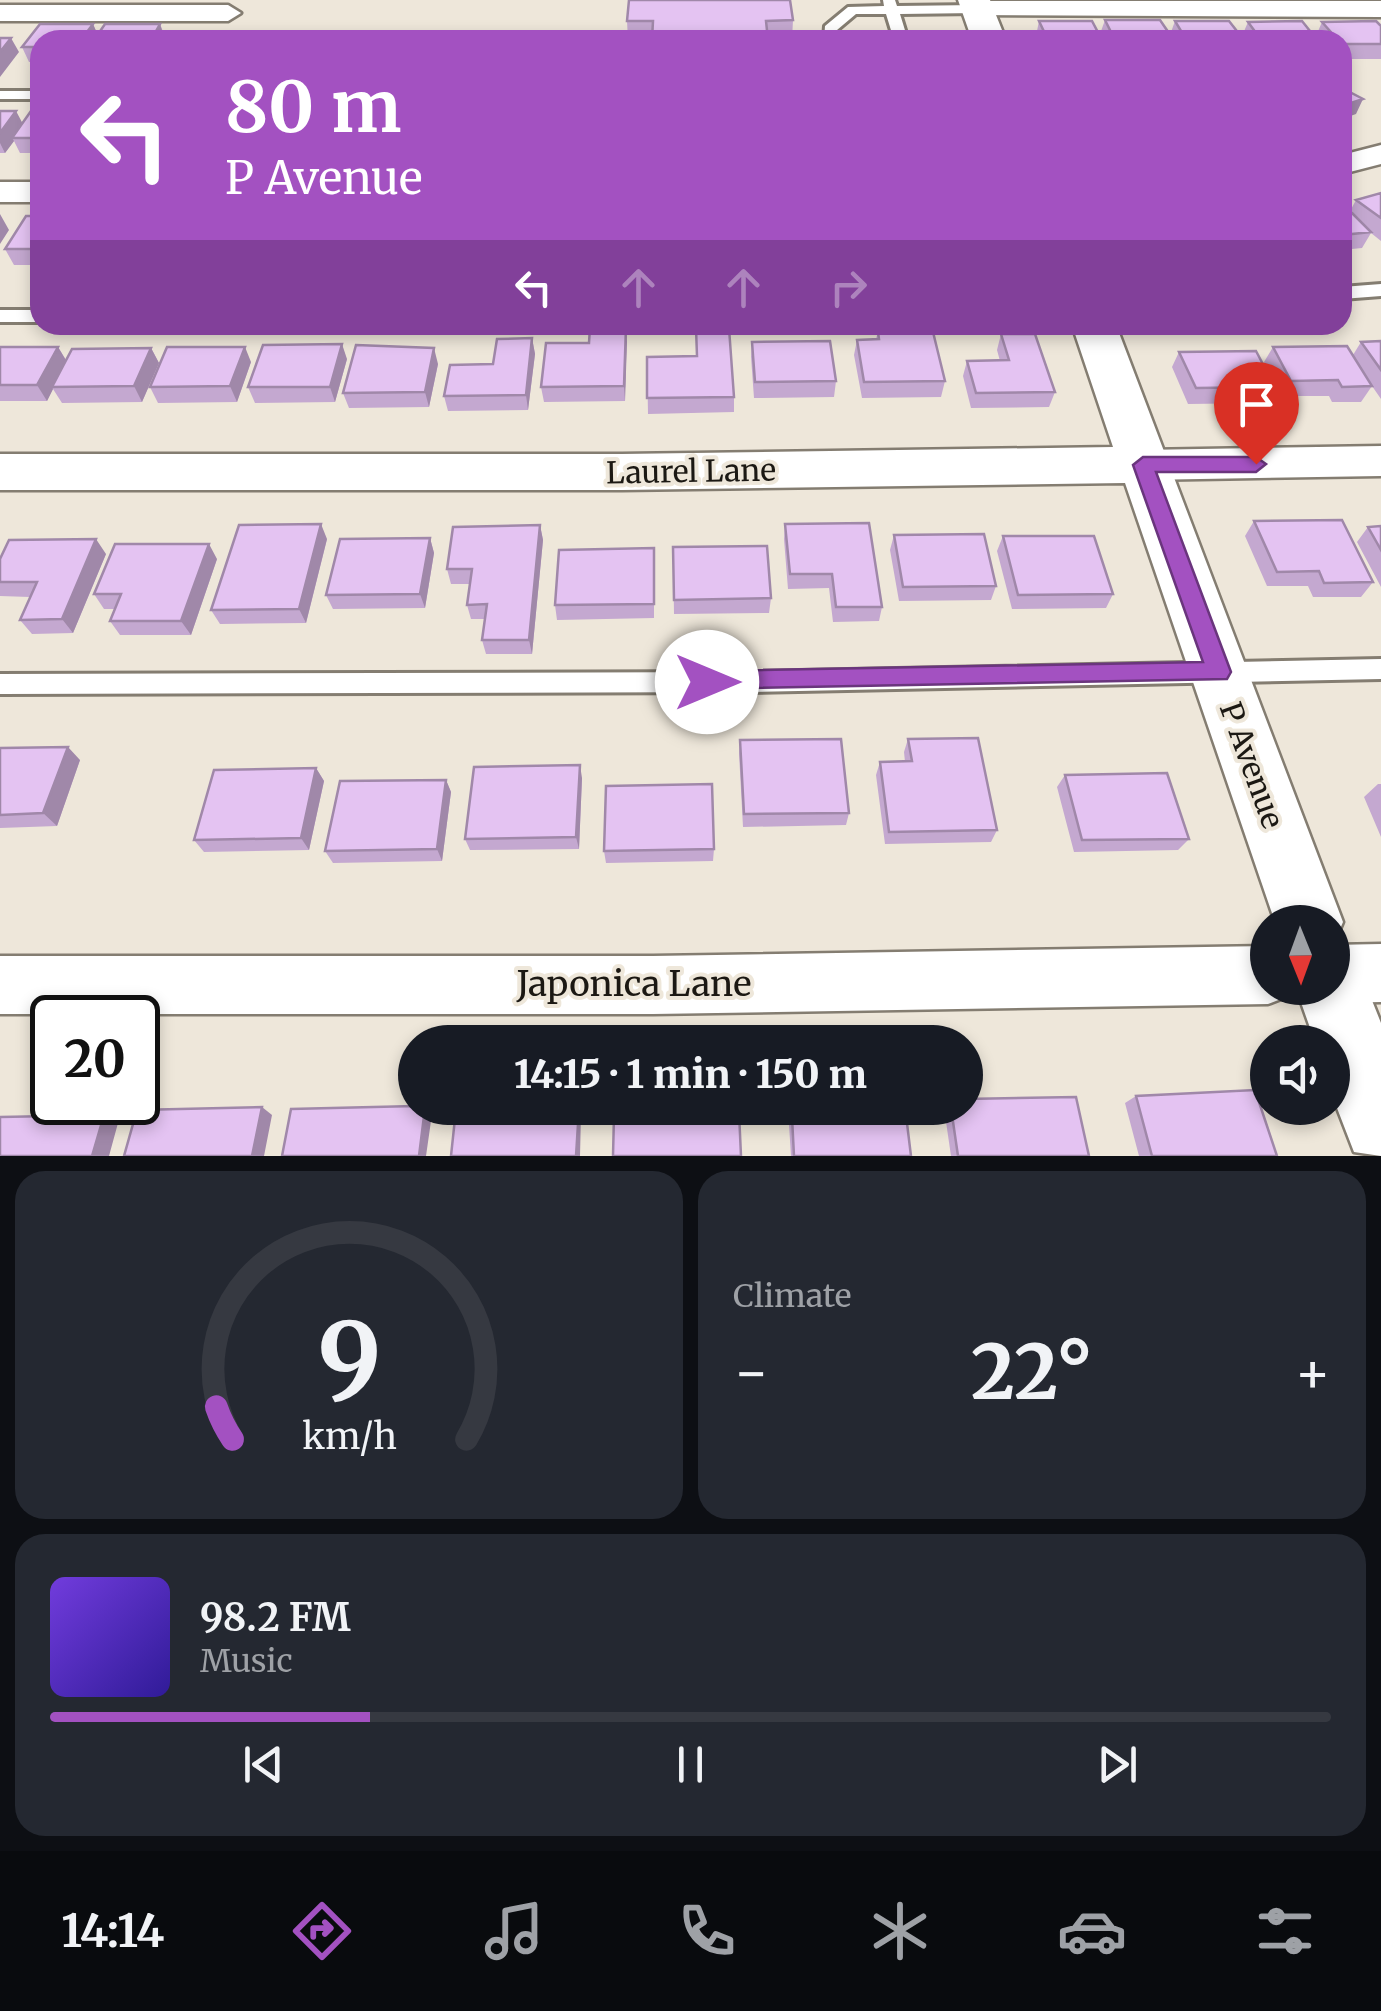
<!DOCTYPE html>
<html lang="en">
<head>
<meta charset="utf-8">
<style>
	body { margin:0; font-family:Merriweather,serif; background:#242831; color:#f1f3f6; height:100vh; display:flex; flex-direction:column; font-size:38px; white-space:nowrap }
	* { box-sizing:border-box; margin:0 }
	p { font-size:32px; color:#9ea1a6 }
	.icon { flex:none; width:55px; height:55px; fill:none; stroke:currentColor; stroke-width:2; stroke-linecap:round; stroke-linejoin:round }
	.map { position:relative; height:1156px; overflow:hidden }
	.details { display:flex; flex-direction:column; gap:15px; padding:15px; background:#0d0f14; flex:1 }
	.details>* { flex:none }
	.top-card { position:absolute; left:30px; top:30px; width:1322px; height:305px; border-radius:30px; box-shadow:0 5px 15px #0003; background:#a351c1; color:#fff; overflow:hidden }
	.needle { width:65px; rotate:179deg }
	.buttons { position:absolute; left:1250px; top:905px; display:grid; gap:20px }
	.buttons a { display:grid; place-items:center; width:100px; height:100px; border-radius:50%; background:#171b24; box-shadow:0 5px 15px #0003; font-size:50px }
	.speed { position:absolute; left:30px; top:995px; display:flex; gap:20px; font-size:50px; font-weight:700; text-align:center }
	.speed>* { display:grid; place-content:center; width:130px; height:130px; border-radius:50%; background:#171b24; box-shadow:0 5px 15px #0003; line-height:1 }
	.speed .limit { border:5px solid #111; border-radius:15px; background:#fff; color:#111 }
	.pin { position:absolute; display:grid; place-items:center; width:85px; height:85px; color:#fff; margin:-102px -42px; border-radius:50% 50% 50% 0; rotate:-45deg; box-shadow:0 0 10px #0007 }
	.pin .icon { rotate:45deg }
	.me { position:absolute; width:110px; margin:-55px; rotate:90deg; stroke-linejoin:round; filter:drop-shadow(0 0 8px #0008) }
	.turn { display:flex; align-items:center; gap:35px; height:210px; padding:0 30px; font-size:45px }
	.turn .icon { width:130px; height:130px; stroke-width:2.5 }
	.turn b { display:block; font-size:70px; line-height:85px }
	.lanes { display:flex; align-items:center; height:95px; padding:0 30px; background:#0003; justify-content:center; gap:50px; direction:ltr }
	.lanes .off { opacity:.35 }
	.big { font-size:75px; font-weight:800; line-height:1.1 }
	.details .widget { flex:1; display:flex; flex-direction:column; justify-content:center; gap:15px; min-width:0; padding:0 35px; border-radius:30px; background:#242831 }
	.details .dial { align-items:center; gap:0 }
	.dial svg { height:260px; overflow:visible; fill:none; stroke:#363941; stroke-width:7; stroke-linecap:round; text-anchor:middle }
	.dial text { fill:#f1f3f6; stroke:none }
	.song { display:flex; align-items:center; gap:30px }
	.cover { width:120px; height:120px; border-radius:15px; background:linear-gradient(135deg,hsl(260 70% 55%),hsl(250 70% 35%)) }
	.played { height:10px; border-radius:5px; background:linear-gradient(90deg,#a351c1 25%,#363941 25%) }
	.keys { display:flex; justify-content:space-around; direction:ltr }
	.heat { display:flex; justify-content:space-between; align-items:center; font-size:55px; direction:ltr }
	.details .tiles { flex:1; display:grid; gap:15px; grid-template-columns:1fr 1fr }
	.widget:last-child { grid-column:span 2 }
	.trip { position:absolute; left:398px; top:1025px; width:585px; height:100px; border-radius:50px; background:#171b24; box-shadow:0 5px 15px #0003; font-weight:800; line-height:100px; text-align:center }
	.menu { display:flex; height:160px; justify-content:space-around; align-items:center; background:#090b0e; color:#9ea1a6 }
	.menu .icon { width:70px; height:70px }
	.menu .active { color:#a351c1 }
	.menu b { font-size:45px; color:#f1f3f6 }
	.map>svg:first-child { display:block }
</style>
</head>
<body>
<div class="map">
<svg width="1381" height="1156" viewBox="0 0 1381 1156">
	<rect width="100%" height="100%" fill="#eee7da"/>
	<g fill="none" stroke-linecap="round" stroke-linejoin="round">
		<defs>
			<path id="service" d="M883,0h12l2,6 80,-1 7,4 -7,4 -77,1 8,26h-14l-8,-26h-30l-19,16 1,10h-14l1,-14 23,-19 36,-1z
				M0,91h40v8h-40z
				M1381,284v12l-39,3v-12z
				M0,310h40v12h-40z
				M1381,659v20l-635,13 -746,2v-20l746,-2z"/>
			<path id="minor" d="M977,1h404v16l-413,-2 -4,-6 4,-6z
				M0,5h228l13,8 -13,8h-228z
				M1381,145v19l-39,10v-19z
				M0,182h40v20h-40z
				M1381,446v30l-238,4 -15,-4 -6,-11 6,-11 15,-4z
				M1381,944v58l-49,1 -21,-8 -2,-7h23v-43z
				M1268,946v42h24l-3,8 -21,8 -615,10h-653v-58h653z"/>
			<path id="tertiary" d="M958,0h32l16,40h-34z
				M1072,325h44l227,597 -10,24 -1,-24h-57l-150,-439 -503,7h-622v-36h622l491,-7z
				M1332,952l25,11 24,60v133l-27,-4 -22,-57v-53h-17l-19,-54h36z"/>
		</defs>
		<use href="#service" stroke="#847d71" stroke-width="6"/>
		<use href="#minor" stroke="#847d71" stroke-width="5"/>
		<use href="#tertiary" stroke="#847d71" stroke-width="5"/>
		<use href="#service" fill="#fff" fill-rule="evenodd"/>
		<use href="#minor" fill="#fff" fill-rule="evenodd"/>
		<use href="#tertiary" fill="#fff" fill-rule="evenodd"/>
	</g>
	<path fill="#c4a8d0" d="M793,20l-1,20h-164l-1,-19z
		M1105,20l65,15 5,-14 65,14 -2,5h-135l-3,-6z
		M1039,21l63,19h-64l-2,-4z
		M1248,22l66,14 -2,4h-67l-3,-4z
		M1322,22l59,4v33h-39v-19h-23l-3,-4z
		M40,24h53l5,11 7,-11h55l6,15 -1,1h-125v22h-11l-7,-15z
		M40,101v52h-20l-6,-12 -9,12h-5v-42l22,12z
		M1381,193v48l-10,-8 -9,15 -20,2v-36l7,-1 7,-13z
		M40,216v49h-26l-9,-16z
		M626,326l-1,75 -81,1 -3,-15 48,-44z
		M696,328l38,69v15l-86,2 -1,-57 49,-1z
		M878,332l67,49 -4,16 -79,1 -8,-43 3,-15 19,-1z
		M1001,334l54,58 -6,15 -78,1 -8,-32 4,-15h33l-3,-11z
		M532,338l3,16 -7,56 -80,1 -4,-15z
		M1381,341v58l-9,-13 -11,16h-29l-3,-6h-47l-18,-34 9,-15 80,8 8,-13z
		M752,342l84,39 -2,16 -80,1 -3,-41z
		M0,347h58l8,13 85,-12 8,15 -17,39 -80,1 -9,-14 -6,12h-47z
		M1179,352l96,35 -9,16 -78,1 -16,-37z
		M347,359l-12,43 -80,1 -7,-16z
		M251,362l-14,40 -79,1 -8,-16z
		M438,364l-9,43 -80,1 -6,-15z
		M1254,521l119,61 -12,15h-48l-5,-11h-41l-22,-50z
		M785,524l97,83 -3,14 -46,1 -4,-34 -41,1 -4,-50z
		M540,525l3,15 -11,114h-46l-4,-14 3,-21h-14l-4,-14 3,-21h-19l-4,-15z
		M1381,526v61l-24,-45 11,-15z
		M894,535l102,51 -5,14 -92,1 -9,-51z
		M1003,536l110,58 -7,14 -94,1 -15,-58z
		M430,538l4,15 -9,55 -92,1 -7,-14z
		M327,539l-21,84 -86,1 -9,-14z
		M673,547l98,51 -2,15 -95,1z
		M654,548v70l-97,2 -2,-15z
		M106,554l-33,79 -41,1 -12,-14 10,-23 -30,-1v-37z
		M217,559l-26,76h-71l-10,-14 5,-12h-11l-10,-15z
		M908,739l89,91 -6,12 -106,2 -9,-69 4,-13h25l-1,-10z
		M740,740l109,73 -3,12 -103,2 -4,-74z
		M0,748l80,12 -23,66 -57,2z
		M316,768l8,13 -15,69 -105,2 -10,-12z
		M1065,775l124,64 -11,11 -104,2 -17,-65z
		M582,778l-3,71 -109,1 -5,-11z
		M446,780l5,12 -9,69 -109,2 -8,-12z
		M1378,784h3v53l-17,-40z
		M714,849l-1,12 -107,2 -2,-12z
		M1136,1096l141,60h-138l-14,-53z
		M944,1108h21l124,48h-138z
		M792,1117l119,39h-120l-2,-31z"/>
	<path fill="#a088a9" d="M93,24l6,14 -1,2h-17z
		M160,24l5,16h-14z
		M11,38l8,14 -19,25v-25z
		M1363,99l-7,15 -14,5v-13z
		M16,111l8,15 -12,12 2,3 -9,12 -5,-10v-10z
		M0,214l9,16 -9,14z
		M626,326l1,16 -2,59 -1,-15z
		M532,338l3,16 -7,56 -2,-15z
		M342,344l5,15 -12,43 -5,-15z
		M58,347l9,15 -15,25 1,2 -6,12 -10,-16z
		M245,347l6,15 -14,40 -7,-16z
		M151,348l8,15 -17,39 -8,-16z
		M434,348l4,16 -9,43 -4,-15z
		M321,524l6,15 -21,84 -7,-14z
		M540,525l3,15 -11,114 -3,-14z
		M430,538l4,15 -9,55 -5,-14z
		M96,539l10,15 -33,79 -11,-14z
		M209,544l8,15 -26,76 -10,-14z
		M68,747l12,13 -23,66 -14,-13z
		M580,765l2,13 -3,71 -3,-12z
		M316,768l8,13 -15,69 -8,-12z
		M446,780l5,12 -9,69 -5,-12z
		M262,1107l10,8 -8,41h-12z
		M425,1108l7,6 -6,42h-7z
		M579,1108l2,6 -1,42h-4z
		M104,1115l14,8 -9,33h-17z"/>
	<path fill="#e4c3f2" stroke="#a088a9" stroke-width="2.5" d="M629,0h161l3,20 -27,1 2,19h-116l1,-19h-26z
		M1105,20h55l13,19 -60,-3z
		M1039,21h53l10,19h-54z
		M1175,21h54l11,14 -56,1z
		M1302,21l12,15 -55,1 -11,-15z
		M1376,21l5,5v18h-39v-4h-4l-16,-18z
		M40,24h53l-12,16h-41v7h-18z
		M105,24h55l-9,16h-57z
		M0,38h11l-11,14z
		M1342,88l21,11 -21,7z
		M38,101h2v37h-28z
		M0,111h16l-16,22z
		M1381,193v25l-25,-18z
		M1352,213l19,19 -29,3v-21z
		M26,216h14v33h-35z
		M626,326l-2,60 -83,1 5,-44h43l1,-16z
		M696,328h33l5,69 -87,1v-41l50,-1z
		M878,332h55l12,49 -81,1 -7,-42 22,-1z
		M1001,334h34l20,58 -79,1 -9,-32 42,-1z
		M532,338l-6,57 -82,1 6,-31 43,-1 4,-25z
		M830,341l6,40 -81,1 -3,-40z
		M1381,341v29l-20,-28z
		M342,344l-12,43h-82l15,-42z
		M356,345l78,3 -9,44 -82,1z
		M1347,346l25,40 -30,1 -4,-7 -47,1 -18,-34z
		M0,347h58l-21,38h-37z
		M167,347h78l-15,39 -80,1z
		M151,348l-17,38 -82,1 20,-38z
		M1256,351l19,36 -79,1 -17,-36z
		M1342,520l31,62 -49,1 -5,-12 -42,1 -23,-51z
		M869,523l13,84h-46l-4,-33h-42l-5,-50z
		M321,524l-22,85 -88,1 28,-85z
		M540,525l-11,115h-47l5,-36 -20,1 5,-36h-25l6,-42z
		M1381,526v24l-13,-23z
		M984,534l12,52 -93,1 -9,-52z
		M1003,536h91l19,58 -95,1z
		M430,538l-10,56 -94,1 14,-56z
		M96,539l-34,80 -42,1 17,-38h-37v-23l9,-19z
		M115,544h94l-28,77h-71l11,-27h-27z
		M767,546l4,52 -97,2 -1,-53z
		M654,548v56l-99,1 4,-55z
		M978,738l19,92 -108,2 -9,-70 32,-1 -4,-22z
		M841,739l8,74 -105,1 -4,-74z
		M68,747l-25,66 -43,2v-67z
		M580,765l-4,72 -111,2 9,-72z
		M316,768l-15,70 -107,2 20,-70z
		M1167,773l22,66 -107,1 -17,-65z
		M446,780l-9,69 -112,2 15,-70z
		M712,784l2,65 -110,2 2,-65z
		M1255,1090l22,66h-125l-16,-60z
		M1076,1097l13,59h-131l-7,-48h14v-9z
		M415,1106l10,2 -6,48h-137l9,-47z
		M262,1107l-10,49h-128l13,-46z
		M579,1108l-3,48h-125l5,-47z
		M739,1112l2,44h-128l1,-41z
		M104,1115l-12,41h-92v-39z
		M906,1115l5,41h-117l-2,-39z"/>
	<path fill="#a351c1" stroke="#6a357d" stroke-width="2.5" d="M1143,457h113l10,7 -10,8h-100l75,200 -4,7 -529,10 -3,-7 12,-11 496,-9 -70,-197z"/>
	<g text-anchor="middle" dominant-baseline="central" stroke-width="8" stroke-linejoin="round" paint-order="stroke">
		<g font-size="30" fill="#1b1813" stroke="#eee7da">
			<text transform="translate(691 471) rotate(-1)">Laurel Lane</text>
			<text transform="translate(1252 765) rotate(70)">P Avenue</text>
		</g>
		<g font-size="35" fill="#1b1813" stroke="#eee7da">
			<text x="634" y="984">Japonica Lane</text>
		</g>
	</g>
</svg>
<div class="buttons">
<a><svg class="needle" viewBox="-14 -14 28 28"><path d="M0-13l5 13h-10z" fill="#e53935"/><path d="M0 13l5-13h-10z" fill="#9ea1a6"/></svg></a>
<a><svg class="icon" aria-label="sound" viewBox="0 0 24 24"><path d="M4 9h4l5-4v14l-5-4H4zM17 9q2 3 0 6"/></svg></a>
</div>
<div class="speed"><div class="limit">20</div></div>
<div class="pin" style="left:1256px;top:464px;background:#d93025"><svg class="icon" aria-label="arrive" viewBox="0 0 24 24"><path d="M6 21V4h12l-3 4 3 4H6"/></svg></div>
<svg class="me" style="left:707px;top:682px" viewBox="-20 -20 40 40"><circle r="19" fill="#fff"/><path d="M0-13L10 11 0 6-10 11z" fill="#a351c1"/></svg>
<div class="trip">14:15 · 1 min · 150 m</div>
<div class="top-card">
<div class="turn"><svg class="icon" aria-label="left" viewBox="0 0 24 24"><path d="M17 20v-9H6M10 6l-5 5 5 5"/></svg><div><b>80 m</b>P Avenue</div></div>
<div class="lanes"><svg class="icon" aria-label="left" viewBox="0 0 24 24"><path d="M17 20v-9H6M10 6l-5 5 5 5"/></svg><svg class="icon off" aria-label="ahead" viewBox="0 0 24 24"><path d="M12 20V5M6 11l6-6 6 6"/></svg><svg class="icon off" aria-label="ahead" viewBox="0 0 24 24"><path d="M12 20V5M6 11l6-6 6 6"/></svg><svg class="icon off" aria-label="right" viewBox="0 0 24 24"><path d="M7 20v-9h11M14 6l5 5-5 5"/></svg></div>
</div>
</div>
<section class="details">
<div class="tiles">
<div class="widget dial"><svg viewBox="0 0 100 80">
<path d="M14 69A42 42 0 1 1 86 69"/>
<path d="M14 69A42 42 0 0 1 9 59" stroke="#a351c1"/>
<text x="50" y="56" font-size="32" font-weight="700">9</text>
<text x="50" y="72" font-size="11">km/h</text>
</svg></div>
<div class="widget"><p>Climate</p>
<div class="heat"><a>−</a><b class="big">22°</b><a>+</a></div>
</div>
<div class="widget">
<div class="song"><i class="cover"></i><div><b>98.2 FM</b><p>Music</p></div></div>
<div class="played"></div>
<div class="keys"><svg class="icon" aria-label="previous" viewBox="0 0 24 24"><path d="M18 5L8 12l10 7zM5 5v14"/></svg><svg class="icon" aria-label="pause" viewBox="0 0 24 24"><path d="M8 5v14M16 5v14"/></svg><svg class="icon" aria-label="next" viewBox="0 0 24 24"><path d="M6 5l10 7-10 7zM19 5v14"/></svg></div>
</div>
</div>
</section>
<nav class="menu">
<b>14:14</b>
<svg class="icon active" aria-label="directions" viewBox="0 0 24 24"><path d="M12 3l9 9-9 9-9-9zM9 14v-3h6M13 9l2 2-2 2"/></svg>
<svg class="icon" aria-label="music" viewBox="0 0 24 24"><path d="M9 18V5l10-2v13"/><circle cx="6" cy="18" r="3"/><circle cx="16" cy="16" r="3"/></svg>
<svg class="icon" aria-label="phone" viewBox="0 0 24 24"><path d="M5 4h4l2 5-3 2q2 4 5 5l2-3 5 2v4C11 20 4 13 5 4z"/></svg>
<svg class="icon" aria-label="climate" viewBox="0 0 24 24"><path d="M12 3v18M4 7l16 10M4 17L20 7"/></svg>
<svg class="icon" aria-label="car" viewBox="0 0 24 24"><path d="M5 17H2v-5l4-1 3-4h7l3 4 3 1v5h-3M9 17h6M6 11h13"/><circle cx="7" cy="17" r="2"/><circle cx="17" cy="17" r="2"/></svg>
<svg class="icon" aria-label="filters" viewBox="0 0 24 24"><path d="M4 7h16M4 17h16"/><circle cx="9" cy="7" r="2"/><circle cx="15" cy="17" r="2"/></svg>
</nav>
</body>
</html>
